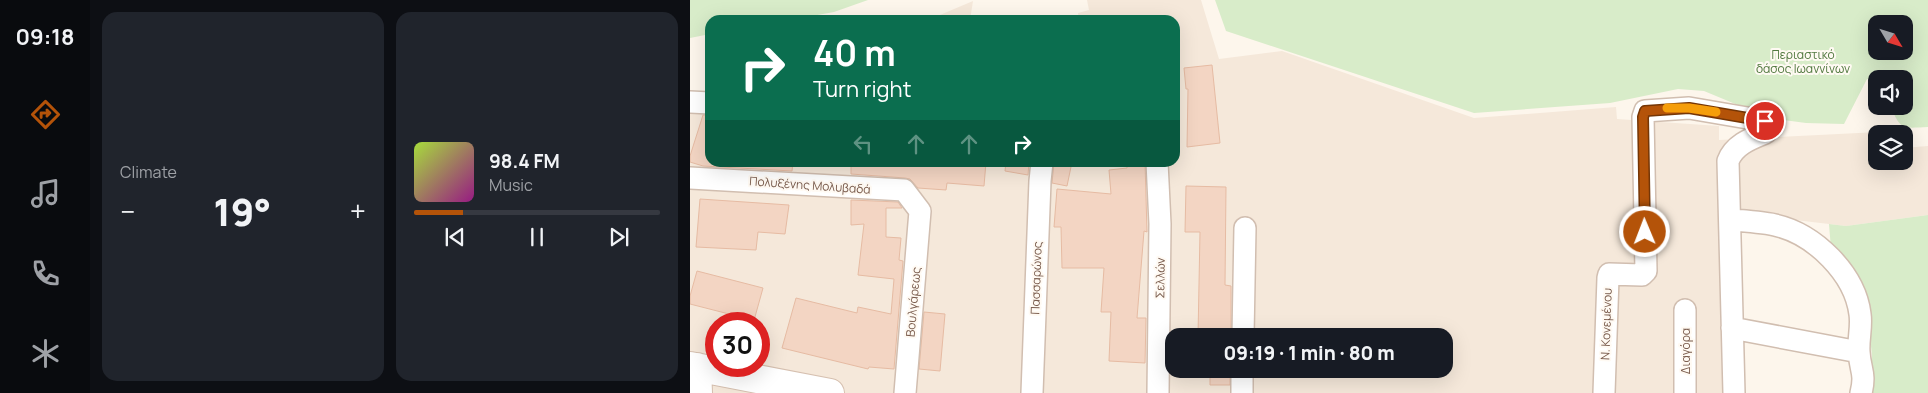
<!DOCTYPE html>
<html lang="en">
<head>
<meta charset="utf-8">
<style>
	body { margin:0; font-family:Manrope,sans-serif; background:#20242c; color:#f1f3f6; height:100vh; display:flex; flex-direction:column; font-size:19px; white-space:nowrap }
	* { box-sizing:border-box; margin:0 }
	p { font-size:16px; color:#9ea1a6 }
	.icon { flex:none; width:28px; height:28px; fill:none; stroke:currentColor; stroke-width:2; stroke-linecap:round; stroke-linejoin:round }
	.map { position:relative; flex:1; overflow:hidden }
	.details { display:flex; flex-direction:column; gap:12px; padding:12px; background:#0d0f14; width:600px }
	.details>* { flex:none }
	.hud { position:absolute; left:15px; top:15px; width:475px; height:152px; border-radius:15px; box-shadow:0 5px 20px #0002; background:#0b6e4f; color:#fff; overflow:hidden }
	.needle { width:32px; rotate:128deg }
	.buttons { position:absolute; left:1178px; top:15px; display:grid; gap:10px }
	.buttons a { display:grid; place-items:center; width:45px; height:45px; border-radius:10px; background:#171b24; box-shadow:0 5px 20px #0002; font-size:25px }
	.speed { position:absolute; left:15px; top:312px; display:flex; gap:10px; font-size:25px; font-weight:700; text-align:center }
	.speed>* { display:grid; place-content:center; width:65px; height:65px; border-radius:50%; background:#171b24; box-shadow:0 5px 20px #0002; line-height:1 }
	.speed .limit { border:8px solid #d22; background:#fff; color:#111 }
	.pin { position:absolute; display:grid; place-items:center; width:42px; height:42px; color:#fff; margin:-21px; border:2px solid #fff; border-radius:50%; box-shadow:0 1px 5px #0007 }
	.me { position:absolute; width:55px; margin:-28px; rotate:359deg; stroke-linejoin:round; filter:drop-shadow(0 0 4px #0008) }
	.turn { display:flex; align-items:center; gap:18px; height:105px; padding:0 25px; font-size:22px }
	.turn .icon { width:65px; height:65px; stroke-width:2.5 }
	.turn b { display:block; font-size:35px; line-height:42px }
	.lanes { display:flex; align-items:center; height:48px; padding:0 25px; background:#0003; justify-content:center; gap:25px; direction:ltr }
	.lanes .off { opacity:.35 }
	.big { font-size:38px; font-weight:800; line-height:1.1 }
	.details .tile { flex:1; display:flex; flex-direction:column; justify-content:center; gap:8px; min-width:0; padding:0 18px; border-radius:15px; background:#20242c }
	.song { display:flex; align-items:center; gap:15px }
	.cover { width:60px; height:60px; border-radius:8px; background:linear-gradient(135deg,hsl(80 70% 55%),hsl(310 70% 35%)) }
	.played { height:5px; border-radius:2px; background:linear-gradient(90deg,#b45309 20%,#363941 20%) }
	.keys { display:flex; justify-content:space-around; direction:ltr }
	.heat { display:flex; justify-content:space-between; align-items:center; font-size:28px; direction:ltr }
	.details .tiles { flex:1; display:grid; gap:12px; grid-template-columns:repeat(2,1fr) }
	.trip { position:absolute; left:475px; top:328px; width:288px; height:50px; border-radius:15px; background:#171b24; box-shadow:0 5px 20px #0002; font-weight:800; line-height:50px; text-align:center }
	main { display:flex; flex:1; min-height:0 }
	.menu { display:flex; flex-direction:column; width:90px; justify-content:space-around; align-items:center; background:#090b0e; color:#9ea1a6 }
	.menu .icon { width:35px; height:35px }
	.menu .active { color:#b45309 }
	.menu b { font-size:22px; color:#f1f3f6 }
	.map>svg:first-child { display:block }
</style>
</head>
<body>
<main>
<nav class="menu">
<b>09:18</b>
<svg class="icon active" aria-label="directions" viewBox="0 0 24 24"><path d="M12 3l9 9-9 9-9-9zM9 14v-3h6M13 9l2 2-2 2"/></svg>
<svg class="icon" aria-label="music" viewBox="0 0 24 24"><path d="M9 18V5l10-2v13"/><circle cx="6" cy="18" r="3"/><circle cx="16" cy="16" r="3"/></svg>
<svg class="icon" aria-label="phone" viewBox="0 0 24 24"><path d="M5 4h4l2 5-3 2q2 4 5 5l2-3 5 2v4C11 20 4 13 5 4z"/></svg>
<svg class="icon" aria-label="climate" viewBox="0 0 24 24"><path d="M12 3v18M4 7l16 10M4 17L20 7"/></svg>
</nav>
<section class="details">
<div class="tiles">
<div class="tile"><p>Climate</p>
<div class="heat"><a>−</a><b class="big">19°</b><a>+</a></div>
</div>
<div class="tile">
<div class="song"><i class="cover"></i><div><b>98.4 FM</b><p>Music</p></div></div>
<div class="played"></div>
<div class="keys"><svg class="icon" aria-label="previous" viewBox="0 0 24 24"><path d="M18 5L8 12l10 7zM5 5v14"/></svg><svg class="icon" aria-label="pause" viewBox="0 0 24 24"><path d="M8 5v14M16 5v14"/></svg><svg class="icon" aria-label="next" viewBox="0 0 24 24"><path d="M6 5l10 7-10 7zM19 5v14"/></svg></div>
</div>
</div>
</section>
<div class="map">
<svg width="1238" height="393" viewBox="0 0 1238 393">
	<rect width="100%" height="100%" fill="#fdf6ec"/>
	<path fill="#f5e8da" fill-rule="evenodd" d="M397,0h114l18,59 63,-8 192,67 142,-11 1,12 102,7v14l180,-9 1,3h-24v27h28v-13l24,-2v69l-82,11 -126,-15 5,182h-1035v-284l20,1v52h465v-142h-96l-1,-7 11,-3zM26,324h43v42h-43zM484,336h270v33h-270z
		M283,1l-3,19h-42z"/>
	<path fill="#d8ecc9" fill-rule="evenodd" d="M0,0h178l-34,12 -44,8h-80v14l-20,4z
		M525,0h713v127c-27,1 -26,4 -38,-21h14v-27h-37l-23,45 -38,-1 -37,-5 -65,-27 -26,-2 -68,14 -136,10 -248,-82zM1186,24h28v27h-28z
		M1238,215v178h-59l3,-37 -3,-29 -38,-78 -2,-25 17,2z"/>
	<path fill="#f3d5c3" stroke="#e6bba3" d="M522,65l8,78 -33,4 1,-58h-2l-2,-21z
		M13,115h7v47h83l-1,9 -89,-5 -13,-4v-6z
		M161,162h135l-2,24 -37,-3 -1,7 -28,-2 -8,-9 -5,-1 -54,-4z
		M316,162h23l-1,13 -23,-4z
		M364,162h18l-5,24 -15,-3z
		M437,162h18l2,70 -3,-1 -7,87h9l-1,45 -36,-2 2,-49h-10l3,-44h-42l-1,-41h-7l3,-38 54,5 -2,-24 18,-2z
		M496,186l40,1 -1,98 6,1v50h-33l2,-104h-15z
		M10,199l89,6 -4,29 -27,-2 -2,18 -60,-3z
		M161,200l47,2 4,6h-16v29l15,1 -2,22 4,1 -9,108 -25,-2 -1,2 -86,-21 14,-50 61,15 1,-6 33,7 3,-35 -36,-4 6,-51 -13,1z
		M7,271l66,17 -10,36h-27l3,-10 -39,-10v-8z
		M234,312l21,2 -5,57 -21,-2z
		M520,369h20v16h-20z"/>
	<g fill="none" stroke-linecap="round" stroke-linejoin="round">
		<defs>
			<path id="street" d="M0,102l20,1
				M467,162l3,62 -2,169
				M0,178l214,12 16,21 -15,182
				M1040,220c15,1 31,2 45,5 40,9 80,49 85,89 2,13 -2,25 -1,38 1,18 7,21 2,41
				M1042,328l127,24
				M553,336l2,-108
				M342,393l8,-212 2,-19
				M552,393v-24
				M914,393l4,-115 1,-4 33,1 4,-4 -3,-154 2,-6 44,-3 76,13v12c-15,6 -31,12 -37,28l6,232
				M995,393v-83"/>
			<path id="secondary" d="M0,366l140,27
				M7,367l1,26"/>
		</defs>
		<use href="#street" stroke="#d1beb0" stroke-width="24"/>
		<use href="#secondary" stroke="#d6c0b0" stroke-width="30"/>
		<use href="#street" stroke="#fff" stroke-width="21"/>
		<use href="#secondary" stroke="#fff" stroke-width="28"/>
	</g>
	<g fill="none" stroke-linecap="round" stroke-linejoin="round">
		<defs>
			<path id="route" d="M955,232l-2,-115 2,-6 44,-3 76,13"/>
		</defs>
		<use href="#route" stroke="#753606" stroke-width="12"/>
		<use href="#route" stroke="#b45309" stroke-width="9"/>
		<path stroke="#f59e0b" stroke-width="9" d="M977,108h22l27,4"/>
	</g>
	<g text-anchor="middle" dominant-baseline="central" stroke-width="4" stroke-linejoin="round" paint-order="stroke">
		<g font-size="12" fill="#537a41" stroke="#fffaf3">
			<text x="1113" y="54">Περιαστικό<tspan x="1113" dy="14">δάσος Ιωαννίνων</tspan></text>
		</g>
		<g font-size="12" fill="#7a5c4d" stroke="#fffaf3">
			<text transform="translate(120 185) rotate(4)">Πολυξένης Μολυβαδά</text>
			<text transform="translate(346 278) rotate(-88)">Πασσαρώνος</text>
			<text transform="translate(470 278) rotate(-89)">Σελλών</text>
			<text transform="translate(223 302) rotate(-85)">Βουλγάρεως</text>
			<text transform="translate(916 324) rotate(-88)">Ν. Κονεμένου</text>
			<text transform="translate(995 351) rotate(-90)">Διαγόρα</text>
		</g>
	</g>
</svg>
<div class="buttons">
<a><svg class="needle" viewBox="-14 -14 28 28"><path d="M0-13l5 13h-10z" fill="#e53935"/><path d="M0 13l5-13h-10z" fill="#9ea1a6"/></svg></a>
<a><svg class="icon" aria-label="sound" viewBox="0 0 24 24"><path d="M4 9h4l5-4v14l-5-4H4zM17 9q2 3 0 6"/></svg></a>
<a><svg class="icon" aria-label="layers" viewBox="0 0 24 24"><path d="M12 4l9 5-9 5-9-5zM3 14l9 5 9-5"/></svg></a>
</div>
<div class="speed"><div class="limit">30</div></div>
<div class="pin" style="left:1075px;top:121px;background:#d93025"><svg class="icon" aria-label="arrive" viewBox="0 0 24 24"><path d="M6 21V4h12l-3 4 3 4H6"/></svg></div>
<svg class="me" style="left:955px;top:232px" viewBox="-20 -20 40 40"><circle r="17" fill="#b45309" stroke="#fff" stroke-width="3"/><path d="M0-11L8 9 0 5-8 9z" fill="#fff"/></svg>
<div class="trip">09:19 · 1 min · 80 m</div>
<div class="hud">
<div class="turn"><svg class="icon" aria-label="right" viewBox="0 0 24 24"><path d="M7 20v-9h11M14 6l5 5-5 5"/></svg><div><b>40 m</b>Turn right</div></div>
<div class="lanes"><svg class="icon off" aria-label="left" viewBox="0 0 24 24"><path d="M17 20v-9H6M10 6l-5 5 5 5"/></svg><svg class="icon off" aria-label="ahead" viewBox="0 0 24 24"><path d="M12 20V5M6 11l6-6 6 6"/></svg><svg class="icon off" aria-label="ahead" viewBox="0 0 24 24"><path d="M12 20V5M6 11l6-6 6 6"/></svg><svg class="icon" aria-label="right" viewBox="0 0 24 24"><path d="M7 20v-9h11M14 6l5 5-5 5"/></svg></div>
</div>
</div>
</main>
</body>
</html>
